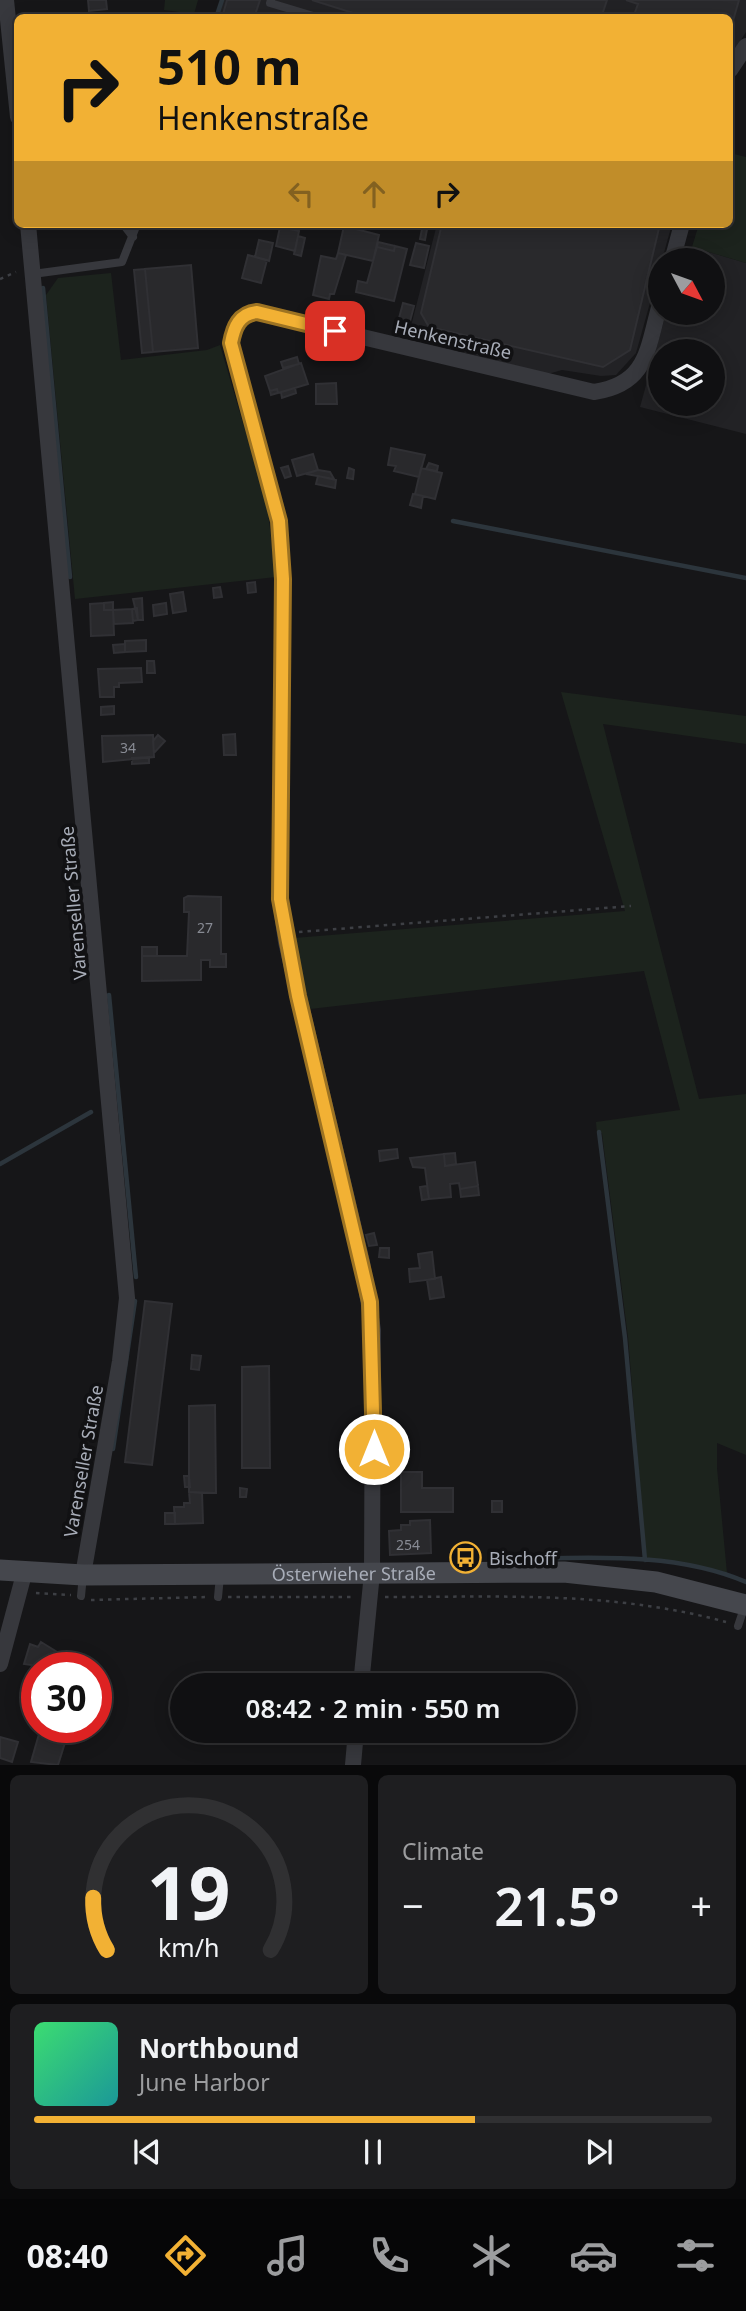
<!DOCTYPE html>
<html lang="en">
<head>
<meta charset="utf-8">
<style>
	body { margin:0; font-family:"Noto Sans",sans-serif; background:#1e1e20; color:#f1f3f6; height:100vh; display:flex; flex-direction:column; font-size:26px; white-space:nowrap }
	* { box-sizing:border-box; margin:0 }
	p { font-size:23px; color:#9c9d9f }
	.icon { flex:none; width:38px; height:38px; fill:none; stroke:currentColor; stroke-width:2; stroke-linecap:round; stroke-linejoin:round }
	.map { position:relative; height:1765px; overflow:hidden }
	.side { display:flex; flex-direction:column; gap:10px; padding:10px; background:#09090a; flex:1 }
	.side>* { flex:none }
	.guide { position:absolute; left:14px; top:14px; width:719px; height:214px; border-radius:10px; box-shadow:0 4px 18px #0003,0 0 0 2px #303032; background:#f2b134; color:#111; overflow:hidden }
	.needle { width:46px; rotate:131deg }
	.tools { position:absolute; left:648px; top:248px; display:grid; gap:14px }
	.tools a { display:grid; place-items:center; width:77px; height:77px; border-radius:50%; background:#101012; box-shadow:0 4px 18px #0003,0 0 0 2px #303032; font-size:35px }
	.speed { position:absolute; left:21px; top:1652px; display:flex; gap:14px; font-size:35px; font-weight:700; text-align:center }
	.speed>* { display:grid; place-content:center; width:91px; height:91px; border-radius:50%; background:#101012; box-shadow:0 4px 18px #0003,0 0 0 2px #303032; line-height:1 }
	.speed .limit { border:10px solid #d22; background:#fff; color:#111 }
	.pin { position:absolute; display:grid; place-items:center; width:60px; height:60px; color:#fff; margin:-30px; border-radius:14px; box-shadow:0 4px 10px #0006 }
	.me { position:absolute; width:77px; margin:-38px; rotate:0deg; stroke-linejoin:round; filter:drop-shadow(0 0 5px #0008) }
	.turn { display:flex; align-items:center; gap:24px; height:147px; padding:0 28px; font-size:32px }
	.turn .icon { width:91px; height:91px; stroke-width:2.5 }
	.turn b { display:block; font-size:49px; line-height:60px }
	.lanes { display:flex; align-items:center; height:66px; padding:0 28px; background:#0003; justify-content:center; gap:35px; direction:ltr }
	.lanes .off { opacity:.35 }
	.big { font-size:52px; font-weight:600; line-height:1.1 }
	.side .tile { flex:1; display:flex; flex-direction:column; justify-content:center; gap:10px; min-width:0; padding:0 24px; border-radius:10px; background:#1e1e20 }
	.side .dial { align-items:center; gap:0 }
	.dial svg { height:182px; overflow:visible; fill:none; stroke:#303032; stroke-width:7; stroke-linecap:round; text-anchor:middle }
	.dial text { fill:#f1f3f6; stroke:none }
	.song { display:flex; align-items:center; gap:21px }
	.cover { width:84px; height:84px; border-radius:10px; background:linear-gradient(135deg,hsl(140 70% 55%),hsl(180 70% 35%)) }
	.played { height:7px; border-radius:4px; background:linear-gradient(90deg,#f2b134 65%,#303032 65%) }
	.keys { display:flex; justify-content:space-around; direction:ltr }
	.heat { display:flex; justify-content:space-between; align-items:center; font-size:38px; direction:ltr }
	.side .tiles { flex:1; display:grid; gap:10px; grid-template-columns:1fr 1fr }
	.tile:last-child { grid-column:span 2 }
	.trip { position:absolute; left:170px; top:1673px; width:406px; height:70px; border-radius:35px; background:#101012; box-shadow:0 4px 18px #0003,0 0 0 2px #303032; font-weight:600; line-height:70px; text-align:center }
	.tabs { display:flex; height:112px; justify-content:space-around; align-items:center; background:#060607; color:#9c9d9f }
	.tabs .icon { width:49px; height:49px }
	.tabs .active { color:#f2b134 }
	.tabs b { font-size:32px; color:#f1f3f6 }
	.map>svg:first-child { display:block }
</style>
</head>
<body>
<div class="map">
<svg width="746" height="1765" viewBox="0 0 746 1765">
	<rect width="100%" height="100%" fill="#161618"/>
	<path fill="#222225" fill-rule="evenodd" d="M223,0h523v32l-16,25v-39h-513z
		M437,224h235l-36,129 -20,22 -15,1 -39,-6 -14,4 -140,-36z
		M692,247l54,16v171l-106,-27 26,-94h46v-52h-31l3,-11zM660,352h52v52h-52z"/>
	<path fill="#1c231d" d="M165,0h33l-4,14 -30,-4z
		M730,153l16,4v106l-54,-16 7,-23h31z
		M111,273l10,87 86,-10 13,-5 47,160 9,72 -201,22 -29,-304 12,-17z
		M561,692l185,24v28l-143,-20 96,375 47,-5v361l-29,-12v25l10,105 -81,-15 -18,-221 -26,-204h-5l-1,-11 84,-12 -36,-139 -334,38 -16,-71 331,-27z"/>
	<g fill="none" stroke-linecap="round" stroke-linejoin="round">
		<path stroke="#2c353c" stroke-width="4.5" d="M216,18l6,-18
			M43,288l27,289
			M453,521l293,57
			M109,995l27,282
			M599,1132l26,206 20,222
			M0,1164l91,-52
			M113,1449l22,-148
			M511,1559c76,-1 163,-8 235,23"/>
	</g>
	<path fill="#29292c" stroke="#303034" stroke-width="2" d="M88,0h18l1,9 -18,2z
		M227,0h33l-6,18h-32z
		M312,0h295l-6,18h-232z
		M626,0h113l-9,31v-13h-97l5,-14z
		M423,224h5l-3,16 -5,-1z
		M442,224h218l-30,126 -27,17 -174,-40 -8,-14z
		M344,226l35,9 -6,26 -35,-8z
		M280,227l19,4 -4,20 -19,-5z
		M298,236l7,2 -4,18 -7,-2z
		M259,240l14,3 -4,18 -14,-4z
		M378,242l17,4 -1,5 -17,-4z
		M416,243l13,3 -5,22 -14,-3z
		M395,246l12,3 -13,52 -38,-9 2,-11 9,2 10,-36 17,4z
		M338,253l8,2 -12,39h-4l-1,5 -16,-4 8,-39 15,3z
		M248,255l19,5 -6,23 -19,-5z
		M191,265l7,83 -45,4 -8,-83z
		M145,269l8,83 -11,1 -8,-83z
		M403,303l11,3 -5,19 -11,-3z
		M297,357l2,7 -16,4 -2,-6z
		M301,363l7,21 -30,9 -1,-4 -7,2 -5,-15z
		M336,383l1,21h-21v-20z
		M295,388l1,5 -14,5 -1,-6 -10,3 -1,-4 7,-2 1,4z
		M391,448l34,7 -6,22 -25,-6 2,-5 -8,-1z
		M313,454l5,16 -21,6 -5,-16z
		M429,463l9,3 -1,5 -11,-2z
		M288,466l3,10 -6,2 -4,-10z
		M349,468l5,2 -1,9 -6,-1z
		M421,468l21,5 -7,26 -20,-5z
		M318,470l12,2 4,7 -28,-5z
		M318,476l18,4 -1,8 -19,-4z
		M413,494l10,2 -2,12 -11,-3z
		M255,582l1,10 -8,1 -1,-10z
		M220,587l2,10 -8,1 -1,-10z
		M183,592l3,19 -13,2 -3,-19z
		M142,598l1,22h-5l-5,-21z
		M113,602v8h-9v-7z
		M104,603v7h9l1,25 -23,1 -1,-32z
		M166,603l1,11 -13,2 -1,-11z
		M137,608l1,12 -5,1 -1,-12z
		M132,609l1,14 -19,1 -1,-14z
		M146,640v11l-21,1v-11z
		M125,644v8l-11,1 -1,-8z
		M147,661h7l1,12h-8z
		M141,668l1,14 -23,1v4h-5v10h-14l-2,-28z
		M114,706v8l-13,1v-8z
		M235,734l1,21h-12l-1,-20z
		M153,735l1,22 -51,5 -1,-26z
		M158,735l7,6 -11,12 -1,-12z
		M149,757v6l-17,1v-6z
		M188,896l33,1v57h5v13h-16v-7h-9v20l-59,1v-25h45l2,-44h-5v-14z
		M142,947h15v9h-15z
		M397,1149l1,9 -18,3 -1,-10z
		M455,1153l1,11 -11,2 -1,-12z
		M444,1154l1,12 30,-4 3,24 -18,3 -1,-6 -9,1 1,13 -22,2 -4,-31 -12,-1 -3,-9z
		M427,1186l2,13 -7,1 -2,-13z
		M478,1186l1,9 -18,2 -1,-8z
		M374,1233l3,12 -8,1 -3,-11z
		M380,1248h9v10l-10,-1z
		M432,1252l3,27 -25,3 -1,-13 11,-1 -2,-14z
		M441,1277l3,20 -14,2 -3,-19z
		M145,1301l27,3 -20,161 -27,-3z
		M192,1355l9,1 -2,14 -8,-1z
		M269,1366l1,102h-28v-101z
		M215,1405l1,88 -27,-1v-86z
		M401,1472h21v16h31v24h-52z
		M184,1476h5l1,11h-5z
		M240,1488l7,1 -1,8h-6z
		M189,1492l13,1 1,30 -28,1 -1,-17h10v-4h6z
		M492,1501h10v11h-10z
		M165,1513h10v11h-10z
		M430,1520l1,33 -41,2 -1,-24 12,-1v-5h9v-4z
		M41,1642l16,10 -5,16 -28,-4 6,-20 8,3z
		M41,1727l28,3 -11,35 -27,-3z
		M0,1737l18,5 -6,20 -12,-4z"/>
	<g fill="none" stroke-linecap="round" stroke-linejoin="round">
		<path stroke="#3d3f44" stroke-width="2.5" stroke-dasharray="3.5 5" stroke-linecap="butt" d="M0,279l16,-7
			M299,932l332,-26
			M36,1593l35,2
			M228,1597h126
			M385,1597c117,0 228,-6 341,25
			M91,1600l116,-3"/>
		<path stroke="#37383d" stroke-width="8" d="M271,0l-1,3 50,15
			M123,224l10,13
			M33,274l89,-12 15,-38
			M81,1596l2,-21
			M218,1597l2,-21
			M738,1626l7,-21"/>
		<path stroke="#37383d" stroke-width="16" d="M6,0l12,117
			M730,70l16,-24
			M28,224l99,1074 -7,63 -37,214
			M672,261l10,-37
			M0,1664l24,-90
			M361,1685l11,-112 1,-243 -11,-68 -76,-320 -6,-43 3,-320 -4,-58 -48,-178c3,-17 8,-29 26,-31l337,80c54,-8 53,-43 66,-88
			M353,1765l3,-34"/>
		<path stroke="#45474d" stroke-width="21" id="s1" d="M0,1570l83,5 481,-3 92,10 90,23"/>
	</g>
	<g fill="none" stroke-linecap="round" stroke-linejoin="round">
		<defs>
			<path id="route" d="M335,331l-78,-19c-18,2 -23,15 -26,31l48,178 4,58 -3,320 18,97 72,306 4,147"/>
		</defs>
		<use href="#route" stroke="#9d7322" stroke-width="18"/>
		<use href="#route" stroke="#f2b134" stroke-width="12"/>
	</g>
	<defs>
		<symbol id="bus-ring" viewBox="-11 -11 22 22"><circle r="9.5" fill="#111113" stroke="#f2b134" stroke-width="1.5"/><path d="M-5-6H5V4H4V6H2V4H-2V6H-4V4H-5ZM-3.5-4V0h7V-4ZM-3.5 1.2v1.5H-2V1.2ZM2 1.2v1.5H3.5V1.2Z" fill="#f2b134"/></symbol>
	</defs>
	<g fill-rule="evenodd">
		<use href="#bus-ring" x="448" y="1540" width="35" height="35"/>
	</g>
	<g text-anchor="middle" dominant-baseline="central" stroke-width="7" stroke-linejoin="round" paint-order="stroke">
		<g font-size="14" fill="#888b94">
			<text x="128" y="747">34</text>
			<text x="205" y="927">27</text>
			<text x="408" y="1544">254</text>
		</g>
		<g font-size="18" fill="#a8adb8" stroke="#111113">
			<text transform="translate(453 339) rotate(13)">Henkenstraße</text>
			<text transform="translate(73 903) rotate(-95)">Varenseller Straße</text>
			<text transform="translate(83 1461) rotate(-80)">Varenseller Straße</text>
			<text stroke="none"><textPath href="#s1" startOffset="354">Österwieher Straße</textPath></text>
		</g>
		<g font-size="18" fill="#a8adb8" stroke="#111113" text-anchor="start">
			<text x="489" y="1558">Bischoff</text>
		</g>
	</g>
</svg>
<div class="tools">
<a><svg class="needle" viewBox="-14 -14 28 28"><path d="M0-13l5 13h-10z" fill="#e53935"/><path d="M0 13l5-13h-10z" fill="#9c9d9f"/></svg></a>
<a><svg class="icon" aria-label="layers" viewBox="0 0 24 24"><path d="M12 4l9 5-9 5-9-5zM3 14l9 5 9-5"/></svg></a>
</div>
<div class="speed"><div class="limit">30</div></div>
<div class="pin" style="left:335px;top:331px;background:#d93025"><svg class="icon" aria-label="arrive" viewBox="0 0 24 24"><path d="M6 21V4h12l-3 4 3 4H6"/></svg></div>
<svg class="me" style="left:374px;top:1449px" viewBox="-20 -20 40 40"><circle r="17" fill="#f2b134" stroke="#fff" stroke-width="3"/><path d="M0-11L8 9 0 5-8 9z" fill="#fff"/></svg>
<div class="trip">08:42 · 2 min · 550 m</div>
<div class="guide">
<div class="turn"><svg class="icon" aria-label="right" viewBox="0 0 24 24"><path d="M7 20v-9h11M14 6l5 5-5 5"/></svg><div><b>510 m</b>Henkenstraße</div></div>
<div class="lanes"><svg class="icon off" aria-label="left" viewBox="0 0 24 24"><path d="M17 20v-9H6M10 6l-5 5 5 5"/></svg><svg class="icon off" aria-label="ahead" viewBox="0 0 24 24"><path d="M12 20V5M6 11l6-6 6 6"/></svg><svg class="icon" aria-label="right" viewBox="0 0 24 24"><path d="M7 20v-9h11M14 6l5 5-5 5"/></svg></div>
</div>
</div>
<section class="side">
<div class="tiles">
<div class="tile dial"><svg viewBox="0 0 100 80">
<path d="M14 69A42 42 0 1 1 86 69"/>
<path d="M14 69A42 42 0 0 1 8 46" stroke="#f2b134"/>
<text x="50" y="56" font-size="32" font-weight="700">19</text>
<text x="50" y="72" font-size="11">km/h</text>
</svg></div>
<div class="tile"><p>Climate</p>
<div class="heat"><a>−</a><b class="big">21.5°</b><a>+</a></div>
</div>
<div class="tile">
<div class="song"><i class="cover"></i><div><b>Northbound</b><p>June Harbor</p></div></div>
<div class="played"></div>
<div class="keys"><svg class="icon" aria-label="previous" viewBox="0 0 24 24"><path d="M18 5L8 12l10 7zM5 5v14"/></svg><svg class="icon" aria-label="pause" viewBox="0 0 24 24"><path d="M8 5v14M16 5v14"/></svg><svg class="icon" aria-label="next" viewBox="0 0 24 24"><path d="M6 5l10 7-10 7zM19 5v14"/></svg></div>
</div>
</div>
</section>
<nav class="tabs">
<b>08:40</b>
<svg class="icon active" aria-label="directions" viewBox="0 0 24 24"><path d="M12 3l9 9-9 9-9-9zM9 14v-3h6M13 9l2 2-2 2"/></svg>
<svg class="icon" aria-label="music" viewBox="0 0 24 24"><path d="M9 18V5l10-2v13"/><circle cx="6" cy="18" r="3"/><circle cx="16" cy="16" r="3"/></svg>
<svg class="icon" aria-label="phone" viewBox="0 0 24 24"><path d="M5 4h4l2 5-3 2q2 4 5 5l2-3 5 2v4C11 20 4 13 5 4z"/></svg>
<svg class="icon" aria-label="climate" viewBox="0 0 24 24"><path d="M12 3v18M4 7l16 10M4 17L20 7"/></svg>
<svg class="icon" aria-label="car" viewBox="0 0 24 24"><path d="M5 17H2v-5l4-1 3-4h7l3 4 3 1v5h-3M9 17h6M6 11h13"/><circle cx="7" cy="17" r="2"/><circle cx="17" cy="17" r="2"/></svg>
<svg class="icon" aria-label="filters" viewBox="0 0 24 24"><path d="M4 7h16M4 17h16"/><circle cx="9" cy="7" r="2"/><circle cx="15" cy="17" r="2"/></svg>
</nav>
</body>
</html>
